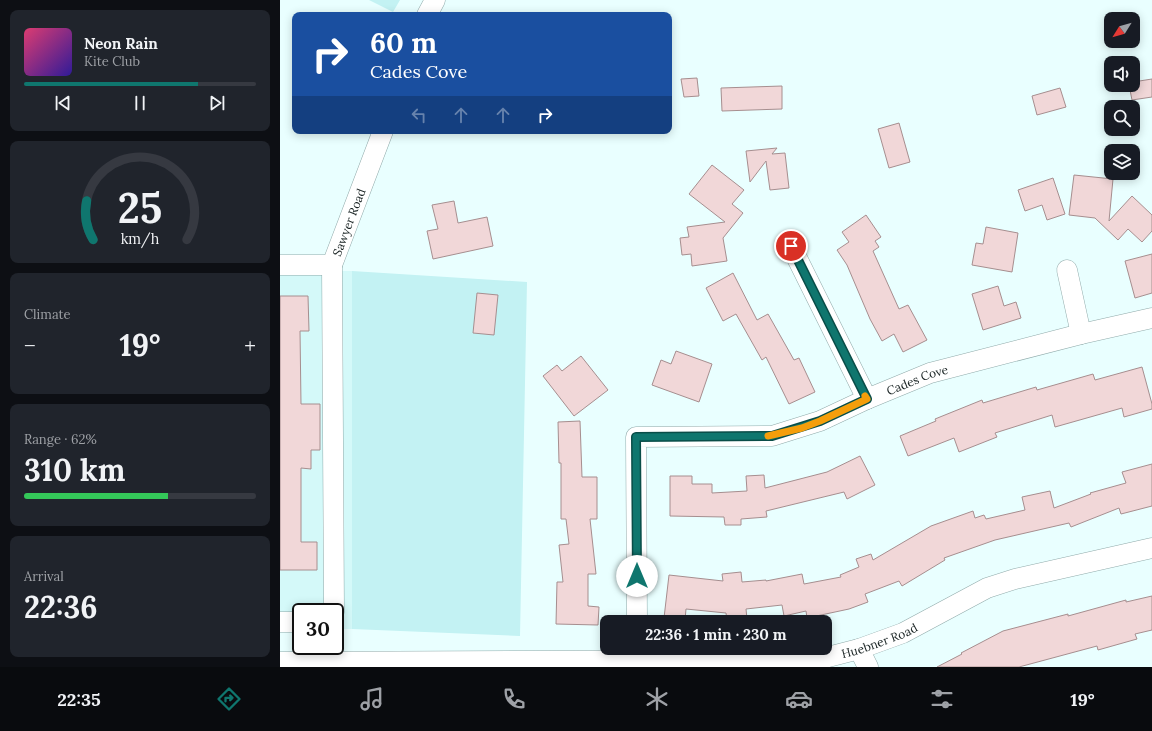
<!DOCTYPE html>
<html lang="en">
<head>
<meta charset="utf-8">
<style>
	body { margin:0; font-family:Lora,serif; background:#20242c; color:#f1f3f6; height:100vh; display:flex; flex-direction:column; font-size:15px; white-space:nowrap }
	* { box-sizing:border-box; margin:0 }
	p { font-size:13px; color:#9ea1a6 }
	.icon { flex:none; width:22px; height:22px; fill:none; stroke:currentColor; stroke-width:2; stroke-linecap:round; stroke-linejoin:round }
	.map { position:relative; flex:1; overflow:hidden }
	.drawer { display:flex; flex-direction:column; gap:10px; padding:10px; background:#0d0f14; width:280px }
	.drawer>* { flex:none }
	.hud { position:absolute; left:12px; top:12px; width:380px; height:122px; border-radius:8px; box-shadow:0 2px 10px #0003; background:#1a4fa0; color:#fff; overflow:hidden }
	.needle { width:26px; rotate:233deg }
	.controls { position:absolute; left:824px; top:12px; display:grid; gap:8px }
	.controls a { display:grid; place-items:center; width:36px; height:36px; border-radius:8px; background:#171b24; box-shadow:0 2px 10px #0003; font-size:20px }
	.speed { position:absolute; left:12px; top:603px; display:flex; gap:8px; font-size:20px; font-weight:700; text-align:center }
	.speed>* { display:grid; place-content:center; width:52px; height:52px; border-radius:50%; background:#171b24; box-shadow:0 2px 10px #0003; line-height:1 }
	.speed .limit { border:2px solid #111; border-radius:6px; background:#fff; color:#111 }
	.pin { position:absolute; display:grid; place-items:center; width:34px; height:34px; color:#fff; margin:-17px; border:2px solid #fff; border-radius:50%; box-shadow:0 1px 4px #0007 }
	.me { position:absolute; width:44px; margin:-22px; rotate:0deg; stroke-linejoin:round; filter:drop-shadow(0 0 3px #0008) }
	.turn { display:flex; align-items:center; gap:14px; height:84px; padding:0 12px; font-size:18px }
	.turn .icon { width:52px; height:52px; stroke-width:2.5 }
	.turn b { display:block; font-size:28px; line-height:34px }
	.lanes { display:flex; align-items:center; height:38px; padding:0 12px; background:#0003; justify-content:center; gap:20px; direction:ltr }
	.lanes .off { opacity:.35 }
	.big { font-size:30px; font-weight:800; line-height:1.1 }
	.drawer .card { flex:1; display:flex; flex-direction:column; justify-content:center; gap:6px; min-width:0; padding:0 14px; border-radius:8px; background:#20242c }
	.drawer .dial { align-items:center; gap:0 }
	.dial svg { height:104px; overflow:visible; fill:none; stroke:#363941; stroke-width:7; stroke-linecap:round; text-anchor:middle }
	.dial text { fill:#f1f3f6; stroke:none }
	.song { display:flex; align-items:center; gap:12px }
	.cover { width:48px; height:48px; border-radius:6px; background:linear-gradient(135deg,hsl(340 70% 55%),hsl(250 70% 35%)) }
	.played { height:4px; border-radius:2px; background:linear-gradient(90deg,#0f766e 75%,#363941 75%) }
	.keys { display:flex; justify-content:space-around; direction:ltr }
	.heat { display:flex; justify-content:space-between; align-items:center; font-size:22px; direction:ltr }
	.charge { height:6px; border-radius:3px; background:linear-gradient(90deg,#34c759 62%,#363941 0) }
	.trip { position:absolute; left:320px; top:615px; width:232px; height:40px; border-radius:8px; background:#171b24; box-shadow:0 2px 10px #0003; font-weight:800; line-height:40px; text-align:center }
	.tab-bar { display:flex; height:64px; justify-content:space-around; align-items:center; background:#090b0e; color:#9ea1a6 }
	.tab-bar .icon { width:28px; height:28px }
	.tab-bar .selected { color:#0f766e }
	.tab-bar b { font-size:18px; color:#f1f3f6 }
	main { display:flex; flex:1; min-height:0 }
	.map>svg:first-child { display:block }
</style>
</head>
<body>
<main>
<section class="drawer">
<div class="card">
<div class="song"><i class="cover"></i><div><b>Neon Rain</b><p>Kite Club</p></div></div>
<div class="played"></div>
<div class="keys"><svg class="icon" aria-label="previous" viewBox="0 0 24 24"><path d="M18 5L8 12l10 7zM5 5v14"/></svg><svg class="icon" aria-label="pause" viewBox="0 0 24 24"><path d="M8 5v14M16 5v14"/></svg><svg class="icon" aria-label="next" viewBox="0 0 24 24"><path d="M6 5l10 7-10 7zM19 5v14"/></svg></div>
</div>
<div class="card dial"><svg viewBox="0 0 100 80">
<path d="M14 69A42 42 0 1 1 86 69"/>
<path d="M14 69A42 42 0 0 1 9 39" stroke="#0f766e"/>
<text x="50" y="56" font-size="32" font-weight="700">25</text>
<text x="50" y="72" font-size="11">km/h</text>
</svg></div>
<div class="card"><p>Climate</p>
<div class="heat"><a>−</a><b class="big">19°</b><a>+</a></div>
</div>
<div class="card"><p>Range · 62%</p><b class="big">310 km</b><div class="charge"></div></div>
<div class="card"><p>Arrival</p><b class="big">22:36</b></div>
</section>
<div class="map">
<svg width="872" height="667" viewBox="0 0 872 667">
	<rect width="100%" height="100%" fill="#e9ffff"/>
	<path fill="#d4f9f9" d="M0,271h72v358h-17v-17h-34l-21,17z"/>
	<path fill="#c3f2f3" d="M89,0h31l-7,12z
		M72,271l175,11 -7,354 -168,-7z"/>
	<path fill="#f1d7d8" stroke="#a68e8f" d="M417,78l2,18 -15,1 -3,-18z
		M872,79v18l-20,3 -3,-15h4v-3z
		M502,86v23l-60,2 -1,-23z
		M780,88l6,19 -29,8 -5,-19z
		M619,123l11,39 -21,6 -11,-39z
		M497,148l-5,6 13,-1 4,35 -19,2 -4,-29 -16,21 -4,-31z
		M432,165l32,25 -12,14 11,9 -20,25 4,23 -35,5 -1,-12 -9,1 -2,-17 9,-1 -2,-10 38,-5 -36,-28z
		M794,175l39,4 -4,42 23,-25 20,19v16l-10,11 -14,-13 -10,11 -23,-22 -26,-3z
		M773,178l12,36 -18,6 -5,-15 -17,6 -7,-21z
		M174,201l4,22 29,-6 6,29 -60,13 -6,-28 11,-2 -6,-24z
		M586,215l15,22 -6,4 4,6 -6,4 26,58 9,-4 19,35 -24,12 -9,-18 -12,7 -12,-22 -23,-54 -10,-15 12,-8 -7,-10z
		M706,227l32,6 -6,39 -40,-7 4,-22 7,1z
		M872,254v39l-17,5 -10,-37z
		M453,273l24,47 11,-6 26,46 5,-2 16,34 -26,12 -23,-47 -4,3 -26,-46 -13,7 -17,-33z
		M718,286l6,20 12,-4 5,16 -38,12 -11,-36z
		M197,293l21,2 -4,40 -21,-2z
		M0,296h28l1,35h-9l1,73h19v46h-9v19l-10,-1v74h16v28h-37z
		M396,351l36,13 -13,38 -47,-17 9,-25 10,4z
		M301,356l27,34 -34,26 -31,-40 14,-11 5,6z
		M862,367l10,37v5l-28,8 -2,-9 -67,19 -3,-12 -57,18 2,4 -38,15 -5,-14 -46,18 -8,-20 36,-15 -1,-2 47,-19 1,3 53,-16 1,3 56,-16 2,6z
		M300,421l2,56h15v42h-7l6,55h-8v32l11,1 -1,18 -42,-1 1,-42h6l-4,-37 10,-1 -3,-25h-5v-56h-2l-1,-41z
		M580,456l15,29 -28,14 -3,-7 -78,19 1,6 -26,2v6h-16l-1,-8 -54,-1v-40h22v8h20v9l35,-2 -1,-15 18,-1 1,13 62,-16z
		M872,464v42l-31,8 -2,-6 -48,19 -2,-4 -74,17 -51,18 1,2 -43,26 -3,-5 -34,13 3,8 -19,7 -42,9 -1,-7 -22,5 -2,-11 -36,4 1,10 -20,2 -1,-8 -40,-4 -1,11 -21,-2 5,-43 54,6 -1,-7 19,-2 1,10 24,-2v1l36,-7 2,10 37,-7 -1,-2 19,-8 -3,-8 15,-5 2,6 58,-34 42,-15 2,7 9,-3 2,4 39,-9 -3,-13 28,-6 4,17 37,-14 -1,-1 36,-10 -4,-11z
		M872,596v34l-17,4 2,5 -39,11 -1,-4 -78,21h-82l25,-13 -1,-1 42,-22 65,-17v2l58,-16v2z"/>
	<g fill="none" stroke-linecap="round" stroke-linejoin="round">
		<defs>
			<g id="minor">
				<path d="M147,15l8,-15"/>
				<path d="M511,246l76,153"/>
				<path id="s1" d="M0,265h52l51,-134"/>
				<path d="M52,265l2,347"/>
				<path d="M787,270l14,64"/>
				<path d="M0,622h21"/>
				<path id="s2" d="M357,622l-1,-185 136,-1 48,-15 47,-22 63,-26 151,-39 71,-16"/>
				<path d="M579,649l9,18"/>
				<path id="s3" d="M0,662l518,-2 30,-3 31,-8 44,-16 84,-45 28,-9 137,-31"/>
			</g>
		</defs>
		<use href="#minor" stroke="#90aaaa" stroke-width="21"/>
		<use href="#minor" stroke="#fff" stroke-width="20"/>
	</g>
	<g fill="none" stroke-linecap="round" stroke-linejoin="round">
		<defs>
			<path id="route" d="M357,576l-1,-139 136,-1 48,-15 47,-22 -76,-153"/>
		</defs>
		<use href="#route" stroke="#0a4d48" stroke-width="10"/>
		<use href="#route" stroke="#0f766e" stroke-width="7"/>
		<path stroke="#f59e0b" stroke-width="7" d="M488,436l34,-8 18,-7 47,-22 -2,-3"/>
	</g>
	<g text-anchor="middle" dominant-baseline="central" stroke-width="3" stroke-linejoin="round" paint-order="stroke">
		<g font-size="12" fill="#162020" stroke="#fff">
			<text stroke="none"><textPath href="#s1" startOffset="98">Sawyer Road</textPath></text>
			<text stroke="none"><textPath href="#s2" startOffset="477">Cades Cove</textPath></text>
			<text stroke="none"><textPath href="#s3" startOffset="602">Huebner Road</textPath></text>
		</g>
	</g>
</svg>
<div class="controls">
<a><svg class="needle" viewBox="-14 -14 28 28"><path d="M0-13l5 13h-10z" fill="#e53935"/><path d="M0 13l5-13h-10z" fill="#9ea1a6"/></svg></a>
<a><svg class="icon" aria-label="sound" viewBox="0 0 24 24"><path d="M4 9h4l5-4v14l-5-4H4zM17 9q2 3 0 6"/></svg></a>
<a><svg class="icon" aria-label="search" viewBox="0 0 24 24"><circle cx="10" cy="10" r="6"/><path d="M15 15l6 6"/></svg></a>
<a><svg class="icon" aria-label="layers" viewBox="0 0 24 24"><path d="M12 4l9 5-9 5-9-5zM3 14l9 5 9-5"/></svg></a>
</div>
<div class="speed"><div class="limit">30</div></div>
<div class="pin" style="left:511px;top:246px;background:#d93025"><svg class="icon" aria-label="arrive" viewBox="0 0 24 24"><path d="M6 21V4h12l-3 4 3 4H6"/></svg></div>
<svg class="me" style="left:357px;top:576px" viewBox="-20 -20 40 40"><circle r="19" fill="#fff"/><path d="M0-13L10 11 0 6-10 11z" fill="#0f766e"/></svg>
<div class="trip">22:36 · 1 min · 230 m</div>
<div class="hud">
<div class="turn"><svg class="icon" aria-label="right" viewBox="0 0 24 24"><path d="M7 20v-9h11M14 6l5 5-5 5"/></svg><div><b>60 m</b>Cades Cove</div></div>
<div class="lanes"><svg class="icon off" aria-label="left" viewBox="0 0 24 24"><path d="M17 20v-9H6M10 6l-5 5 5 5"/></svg><svg class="icon off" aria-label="ahead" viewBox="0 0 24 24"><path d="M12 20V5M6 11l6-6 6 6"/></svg><svg class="icon off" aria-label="ahead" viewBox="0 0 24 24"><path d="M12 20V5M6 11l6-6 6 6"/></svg><svg class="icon" aria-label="right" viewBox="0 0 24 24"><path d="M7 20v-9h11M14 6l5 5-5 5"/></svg></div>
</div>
</div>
</main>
<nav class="tab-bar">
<b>22:35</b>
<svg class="icon selected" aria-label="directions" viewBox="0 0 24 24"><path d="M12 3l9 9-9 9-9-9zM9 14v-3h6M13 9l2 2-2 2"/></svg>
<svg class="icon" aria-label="music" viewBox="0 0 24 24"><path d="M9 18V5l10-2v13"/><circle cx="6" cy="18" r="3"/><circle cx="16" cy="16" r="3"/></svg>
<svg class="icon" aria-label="phone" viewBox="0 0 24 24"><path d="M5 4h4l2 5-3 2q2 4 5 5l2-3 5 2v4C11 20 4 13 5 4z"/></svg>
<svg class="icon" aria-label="climate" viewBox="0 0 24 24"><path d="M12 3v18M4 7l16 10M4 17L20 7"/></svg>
<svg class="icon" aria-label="car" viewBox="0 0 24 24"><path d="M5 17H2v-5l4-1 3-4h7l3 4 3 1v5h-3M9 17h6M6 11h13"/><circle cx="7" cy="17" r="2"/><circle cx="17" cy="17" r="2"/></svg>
<svg class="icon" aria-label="filters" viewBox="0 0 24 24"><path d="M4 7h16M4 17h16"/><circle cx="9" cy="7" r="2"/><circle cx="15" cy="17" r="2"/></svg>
<b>19°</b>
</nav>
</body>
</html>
